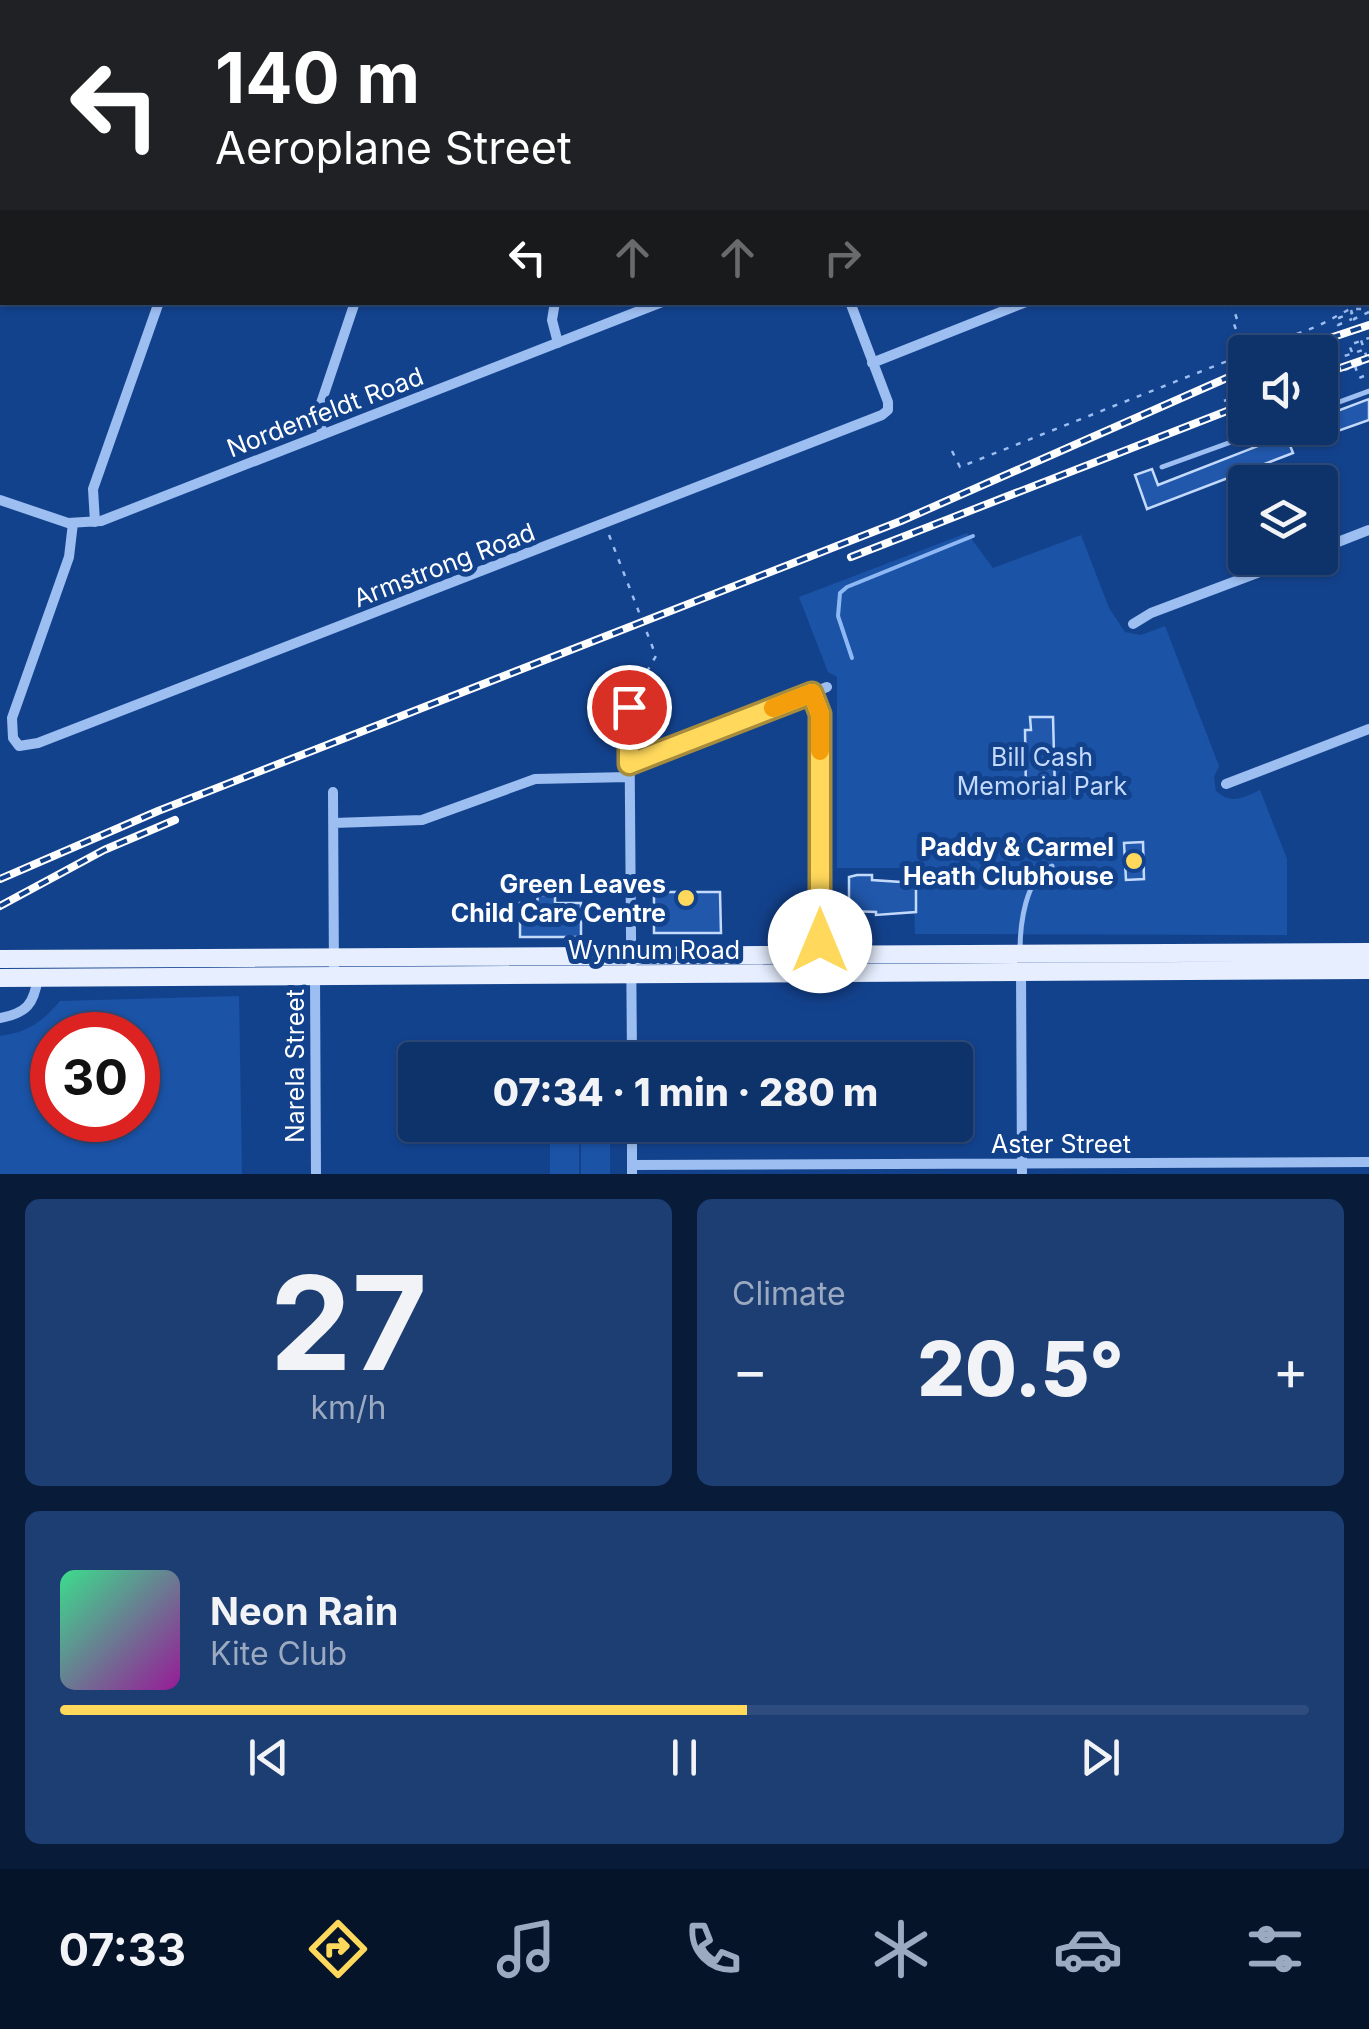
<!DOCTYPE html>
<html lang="en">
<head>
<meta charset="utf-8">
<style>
	body { margin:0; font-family:Inter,sans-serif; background:#1c3e72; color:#f1f3f6; height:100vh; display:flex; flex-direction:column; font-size:38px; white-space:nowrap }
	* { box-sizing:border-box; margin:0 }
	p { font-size:32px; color:#9baac1 }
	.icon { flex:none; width:55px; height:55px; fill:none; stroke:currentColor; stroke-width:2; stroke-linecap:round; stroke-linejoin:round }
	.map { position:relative; height:1174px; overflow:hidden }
	.sheet { display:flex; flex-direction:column; gap:25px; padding:25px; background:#081c3a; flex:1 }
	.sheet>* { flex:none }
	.top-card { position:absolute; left:0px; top:0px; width:1370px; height:305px; box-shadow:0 2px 8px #0004,0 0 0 2px #2e4d7e; background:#202124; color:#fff; overflow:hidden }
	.fabs { position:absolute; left:1228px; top:335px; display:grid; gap:20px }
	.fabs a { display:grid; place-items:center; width:110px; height:110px; border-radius:10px; background:#0e326a; box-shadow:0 2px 8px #0004,0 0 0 2px #2e4d7e; font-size:50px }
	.speed { position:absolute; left:30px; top:1012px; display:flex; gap:20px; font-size:50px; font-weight:700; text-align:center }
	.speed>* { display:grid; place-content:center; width:130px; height:130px; border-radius:50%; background:#0e326a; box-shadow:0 2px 8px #0004,0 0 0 2px #2e4d7e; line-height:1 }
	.speed .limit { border:15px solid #d22; background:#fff; color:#111 }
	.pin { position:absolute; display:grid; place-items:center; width:85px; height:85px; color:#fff; margin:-42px; border:5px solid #fff; border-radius:50%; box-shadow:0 2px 10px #0007 }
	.me { position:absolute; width:110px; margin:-55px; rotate:0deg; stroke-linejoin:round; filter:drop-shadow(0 0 8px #0008) }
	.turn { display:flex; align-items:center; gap:35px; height:210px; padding:0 50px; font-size:45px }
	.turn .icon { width:130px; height:130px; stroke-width:2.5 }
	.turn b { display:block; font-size:70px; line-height:85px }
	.lanes { display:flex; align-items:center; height:95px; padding:0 50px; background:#0003; justify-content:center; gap:50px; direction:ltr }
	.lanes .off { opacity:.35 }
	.big { font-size:75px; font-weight:800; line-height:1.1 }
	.sheet .widget { flex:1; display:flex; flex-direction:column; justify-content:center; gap:15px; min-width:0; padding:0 35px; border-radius:15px; background:#1c3e72 }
	.sheet .dial { align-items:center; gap:0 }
	.dial b { font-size:130px; line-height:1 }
	.song { display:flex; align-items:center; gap:30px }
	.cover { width:120px; height:120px; border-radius:15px; background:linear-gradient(135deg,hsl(150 70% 55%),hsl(300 70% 35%)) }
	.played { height:10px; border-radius:5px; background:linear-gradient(90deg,#ffd85c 55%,#2e4d7e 55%) }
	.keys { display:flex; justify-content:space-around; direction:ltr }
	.heat { display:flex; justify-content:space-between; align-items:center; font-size:55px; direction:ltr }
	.sheet .tiles { flex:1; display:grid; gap:25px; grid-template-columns:1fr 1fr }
	.widget:last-child { grid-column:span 2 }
	.trip { position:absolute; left:398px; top:1042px; width:575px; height:100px; border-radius:10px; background:#0e326a; box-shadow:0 2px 8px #0004,0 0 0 2px #2e4d7e; font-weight:800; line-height:100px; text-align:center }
	.dock { display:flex; height:160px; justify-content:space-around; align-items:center; background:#06142a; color:#9baac1 }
	.dock .icon { width:70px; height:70px }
	.dock .selected { color:#ffd85c }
	.dock b { font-size:45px; color:#f1f3f6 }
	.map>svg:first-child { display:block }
</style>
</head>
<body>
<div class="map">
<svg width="1369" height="1174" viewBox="0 0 1369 1174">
	<rect width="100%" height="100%" fill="#13428d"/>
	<path fill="#1b53a7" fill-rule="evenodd" d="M967,533l26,35 88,-33 28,73 16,24 16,3 24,-9 54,140 -5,11 2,14c16,14 26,7 44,-1l27,69v76l-372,-1 -2,-66h-76v-191l-9,-5 -29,-75z
		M239,996l3,178h-242v-138c28,-4 41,-13 60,-35zM138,1035v85h-86v-85z
		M579,1130v44h-29v-43z
		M610,1130v44h-29v-43z"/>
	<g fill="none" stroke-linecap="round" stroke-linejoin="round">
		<path stroke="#8eb8f4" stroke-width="4" d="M852,658l-14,-42 2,-23 7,-6 126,-51"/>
	</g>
	<path fill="#2158ac" stroke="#c3dafc" stroke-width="2.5" d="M1369,399v21l-31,11 -6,-18z
		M1286,435l7,18 -146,56 -12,-34 17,-6 6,16z
		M1030,717h23l2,75 -29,1 -1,-63h6z
		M1143,842l1,37 -18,1 -2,-37z
		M857,875h15v5l44,3v29l-40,3v-3l-27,-1v-34z
		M654,892h66l1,41h-67z
		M538,895h17v8h26v34h-61v-34h17z"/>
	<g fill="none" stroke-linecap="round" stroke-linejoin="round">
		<path stroke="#9cbef1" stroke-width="2.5" stroke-dasharray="5 8" stroke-linecap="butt" d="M1231,302l7,20 -4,2 11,30
			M1351,310l1,3 -16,6 2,6 14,-6
			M1369,312l-15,7 15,45
			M1248,352l70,-26 32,-17h19
			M1352,352l-3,-7 20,-7
			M1320,364l49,-16
			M1355,366l4,12 10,-4
			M1320,379l46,-17
			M1224,401l21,-9
			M1226,415l19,-8
			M952,451l8,16 285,-113
			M609,535l47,121 -10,17 -6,2"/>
		<path stroke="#9cbef1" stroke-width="5" d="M1320,409l49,-18
			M1162,467l108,-39
			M521,887l109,-1
			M1020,951c0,-26 5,-74 32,-85"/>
		<path stroke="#9cbef1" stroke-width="10" d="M770,0v2
			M957,0v2
			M1141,0v2
			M246,2l1,-2
			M437,2v-2
			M628,2v-2
			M1285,2l7,-2
			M0,33h2
			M1368,170l1,-1
			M555,302l-3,18 6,23
			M872,363l154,-61
			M322,434l-3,-25 36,-107
			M0,500l68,23 33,-2 561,-219
			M95,522l-2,-33 66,-187
			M73,523l-4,34 -57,161 1,20 6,8 19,-3 844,-328 6,-5v-8l-38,-100
			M1320,549l49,-19
			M1133,624l18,-11 146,-55
			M629,678l3,382
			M812,693l8,22 -1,240
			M629,764l198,-77
			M1226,784l143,-55
			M333,792l1,186
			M334,823l88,-3 113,-41 94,-2
			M1021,970l1,204
			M315,975l1,199
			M0,1018c27,-5 34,-14 38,-41
			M632,1125v49
			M632,1165l737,-3"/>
		<path stroke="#e6eeff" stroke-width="18" d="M42,2v-2
			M0,158l2,-7
			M0,959l1369,-7
			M0,978l1369,-8"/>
		<defs>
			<path id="rail" d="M1288,352l81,-27
				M1320,375l49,-17
				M851,557l394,-153
				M0,879l158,-68 743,-290 344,-151
				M0,906l104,-56 71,-30"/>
		</defs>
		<use href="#rail" stroke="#fff" stroke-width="8"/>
		<use href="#rail" stroke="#13428d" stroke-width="4" stroke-dasharray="11" stroke-linecap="butt"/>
	</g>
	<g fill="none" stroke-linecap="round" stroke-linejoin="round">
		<defs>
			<path id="route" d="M629,707v57l183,-71 8,21v227"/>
		</defs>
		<use href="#route" stroke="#a68c3c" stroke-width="25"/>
		<use href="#route" stroke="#ffd85c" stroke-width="18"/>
		<path stroke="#f59e0b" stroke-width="18" d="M773,708l39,-15 8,21v37"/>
	</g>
	<g fill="#ffd85c" stroke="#13428d" stroke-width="4">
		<circle cx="1134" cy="861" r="10"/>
		<circle cx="686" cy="898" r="10"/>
	</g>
	<g text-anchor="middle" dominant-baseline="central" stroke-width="10" stroke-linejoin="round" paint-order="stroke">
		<g font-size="25" fill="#fff" stroke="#13428d">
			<text transform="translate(325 412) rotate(-21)">Nordenfeldt Road</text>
			<text transform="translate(444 565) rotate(-21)">Armstrong Road</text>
			<text x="654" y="950">Wynnum Road</text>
			<text transform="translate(295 1066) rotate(-90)">Narela Street</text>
			<text x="1061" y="1144">Aster Street</text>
		</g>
		<g font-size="25" fill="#c3dafc" stroke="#13428d">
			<text x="1042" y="757">Bill Cash<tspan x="1042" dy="29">Memorial Park</tspan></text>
		</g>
		<g font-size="25" font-weight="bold" fill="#fff" stroke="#13428d" text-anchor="end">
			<text x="1114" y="847">Paddy &amp; Carmel<tspan x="1114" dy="29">Heath Clubhouse</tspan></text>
			<text x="666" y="884">Green Leaves<tspan x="666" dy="29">Child Care Centre</tspan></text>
		</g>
	</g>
</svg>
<div class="fabs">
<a><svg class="icon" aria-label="sound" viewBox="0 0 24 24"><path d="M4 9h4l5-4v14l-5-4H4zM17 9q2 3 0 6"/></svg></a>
<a><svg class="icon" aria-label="layers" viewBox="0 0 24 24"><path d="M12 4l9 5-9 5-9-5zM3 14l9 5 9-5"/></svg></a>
</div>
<div class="speed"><div class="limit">30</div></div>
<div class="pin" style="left:629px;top:707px;background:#d93025"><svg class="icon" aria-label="arrive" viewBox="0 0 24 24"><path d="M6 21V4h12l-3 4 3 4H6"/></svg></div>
<svg class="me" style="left:820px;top:941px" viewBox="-20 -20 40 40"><circle r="19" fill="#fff"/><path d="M0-13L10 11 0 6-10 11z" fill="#ffd85c"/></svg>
<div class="trip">07:34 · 1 min · 280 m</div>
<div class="top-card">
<div class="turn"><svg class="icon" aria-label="left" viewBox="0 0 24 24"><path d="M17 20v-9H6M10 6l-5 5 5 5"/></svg><div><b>140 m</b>Aeroplane Street</div></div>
<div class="lanes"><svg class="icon" aria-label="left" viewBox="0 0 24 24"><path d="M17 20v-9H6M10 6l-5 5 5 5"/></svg><svg class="icon off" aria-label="ahead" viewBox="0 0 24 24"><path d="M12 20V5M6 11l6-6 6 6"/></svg><svg class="icon off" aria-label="ahead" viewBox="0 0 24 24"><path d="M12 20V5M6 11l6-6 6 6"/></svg><svg class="icon off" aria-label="right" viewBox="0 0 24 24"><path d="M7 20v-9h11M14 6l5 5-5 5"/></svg></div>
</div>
</div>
<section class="sheet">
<div class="tiles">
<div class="widget dial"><b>27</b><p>km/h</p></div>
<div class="widget"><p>Climate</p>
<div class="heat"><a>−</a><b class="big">20.5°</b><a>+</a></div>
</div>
<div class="widget">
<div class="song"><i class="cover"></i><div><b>Neon Rain</b><p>Kite Club</p></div></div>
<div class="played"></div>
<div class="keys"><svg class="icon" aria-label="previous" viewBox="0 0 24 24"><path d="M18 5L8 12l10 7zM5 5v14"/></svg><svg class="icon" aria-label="pause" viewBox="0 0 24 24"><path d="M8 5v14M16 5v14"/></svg><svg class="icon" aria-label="next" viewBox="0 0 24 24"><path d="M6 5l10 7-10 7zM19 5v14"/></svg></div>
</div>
</div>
</section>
<nav class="dock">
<b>07:33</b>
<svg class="icon selected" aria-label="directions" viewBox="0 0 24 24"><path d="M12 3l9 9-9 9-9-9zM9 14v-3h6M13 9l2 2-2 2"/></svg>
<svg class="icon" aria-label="music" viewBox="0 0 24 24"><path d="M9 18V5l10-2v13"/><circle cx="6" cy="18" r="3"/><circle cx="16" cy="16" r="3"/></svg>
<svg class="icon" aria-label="phone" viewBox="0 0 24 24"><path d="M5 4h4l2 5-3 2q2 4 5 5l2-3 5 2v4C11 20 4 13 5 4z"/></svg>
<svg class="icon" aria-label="climate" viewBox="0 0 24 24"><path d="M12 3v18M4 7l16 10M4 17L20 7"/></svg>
<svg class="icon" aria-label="car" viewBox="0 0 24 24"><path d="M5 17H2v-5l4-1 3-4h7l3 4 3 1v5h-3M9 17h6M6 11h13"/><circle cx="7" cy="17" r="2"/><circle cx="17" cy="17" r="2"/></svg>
<svg class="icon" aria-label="filters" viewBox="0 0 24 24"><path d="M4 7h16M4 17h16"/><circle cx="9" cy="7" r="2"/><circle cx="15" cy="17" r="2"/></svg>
</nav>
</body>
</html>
